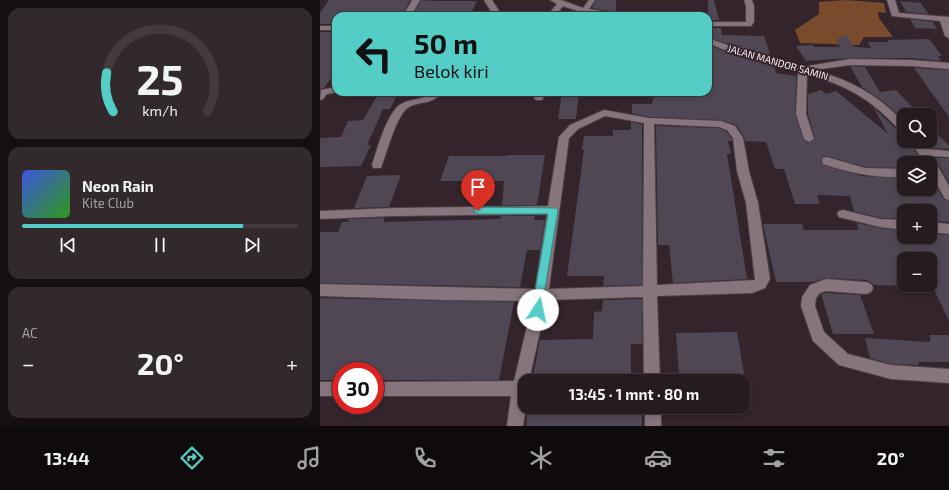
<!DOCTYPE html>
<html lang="id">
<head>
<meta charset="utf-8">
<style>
	body { margin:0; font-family:"Exo 2",sans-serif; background:#32292d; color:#f1f3f6; height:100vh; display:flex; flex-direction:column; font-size:15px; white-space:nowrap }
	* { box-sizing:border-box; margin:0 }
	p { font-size:13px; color:#a4a1a5 }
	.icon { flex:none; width:22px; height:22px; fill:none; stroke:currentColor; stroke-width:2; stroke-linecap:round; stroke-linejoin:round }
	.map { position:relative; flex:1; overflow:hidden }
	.details { display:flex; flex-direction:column; gap:8px; padding:8px; background:#150f12; width:320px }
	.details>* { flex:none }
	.top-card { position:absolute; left:12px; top:12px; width:380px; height:84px; border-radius:12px; box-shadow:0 2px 6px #0003,0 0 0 1px #423a3e; background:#54cdc7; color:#111; overflow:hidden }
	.tools { position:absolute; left:577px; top:108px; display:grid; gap:8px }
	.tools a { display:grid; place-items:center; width:40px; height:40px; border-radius:8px; background:#261c20; box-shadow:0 2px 6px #0003,0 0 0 1px #423a3e; font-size:20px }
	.speed { position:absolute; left:12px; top:362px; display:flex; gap:8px; font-size:20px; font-weight:700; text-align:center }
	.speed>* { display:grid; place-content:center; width:52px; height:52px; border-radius:50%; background:#261c20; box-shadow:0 2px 6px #0003,0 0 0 1px #423a3e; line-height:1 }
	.speed .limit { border:6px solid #d22; background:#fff; color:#111 }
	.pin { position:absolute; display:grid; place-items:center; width:34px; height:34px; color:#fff; margin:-41px -17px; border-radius:50% 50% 50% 0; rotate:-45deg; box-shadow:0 0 4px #0007 }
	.pin .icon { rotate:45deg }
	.me { position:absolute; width:44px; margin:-22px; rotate:11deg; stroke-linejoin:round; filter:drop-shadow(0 0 3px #0008) }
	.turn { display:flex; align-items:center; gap:14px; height:84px; padding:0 16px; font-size:18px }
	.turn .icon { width:52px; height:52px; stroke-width:2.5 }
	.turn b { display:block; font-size:28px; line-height:34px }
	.big { font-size:30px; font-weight:700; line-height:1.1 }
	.details .widget { flex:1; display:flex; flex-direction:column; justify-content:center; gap:6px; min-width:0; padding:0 14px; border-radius:12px; background:#32292d }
	.details .dial { align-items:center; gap:0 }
	.dial svg { height:104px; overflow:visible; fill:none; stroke:#423a3e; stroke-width:7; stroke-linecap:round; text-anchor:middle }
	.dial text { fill:#f1f3f6; stroke:none }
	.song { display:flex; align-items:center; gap:12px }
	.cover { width:48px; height:48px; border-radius:6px; background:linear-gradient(135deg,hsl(230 70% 55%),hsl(110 70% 35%)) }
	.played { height:4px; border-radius:2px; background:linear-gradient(90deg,#54cdc7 80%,#423a3e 80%) }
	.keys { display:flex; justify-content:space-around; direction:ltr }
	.heat { display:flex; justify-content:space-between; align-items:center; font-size:22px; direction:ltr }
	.trip { position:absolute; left:198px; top:374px; width:232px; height:40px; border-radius:12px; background:#261c20; box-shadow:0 2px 6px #0003,0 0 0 1px #423a3e; font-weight:700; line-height:40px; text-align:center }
	.tabs { display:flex; height:64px; justify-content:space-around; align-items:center; background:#0f0b0d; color:#a4a1a5 }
	.tabs .icon { width:28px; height:28px }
	.tabs .current { color:#54cdc7 }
	.tabs b { font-size:18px; color:#f1f3f6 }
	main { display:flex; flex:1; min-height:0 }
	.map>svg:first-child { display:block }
</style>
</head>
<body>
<main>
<section class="details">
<div class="widget dial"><svg viewBox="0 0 100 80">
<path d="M14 69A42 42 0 1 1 86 69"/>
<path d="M14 69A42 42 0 0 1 9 39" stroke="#54cdc7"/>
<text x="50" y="56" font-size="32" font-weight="700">25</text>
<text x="50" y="72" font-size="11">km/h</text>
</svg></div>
<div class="widget">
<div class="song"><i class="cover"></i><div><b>Neon Rain</b><p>Kite Club</p></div></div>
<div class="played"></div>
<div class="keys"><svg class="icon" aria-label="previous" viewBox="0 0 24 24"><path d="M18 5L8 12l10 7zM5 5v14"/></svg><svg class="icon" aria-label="pause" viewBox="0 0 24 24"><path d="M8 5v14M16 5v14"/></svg><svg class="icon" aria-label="next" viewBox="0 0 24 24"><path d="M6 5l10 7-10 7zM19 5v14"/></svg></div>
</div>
<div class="widget"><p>AC</p>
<div class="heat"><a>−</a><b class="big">20°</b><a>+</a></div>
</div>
</section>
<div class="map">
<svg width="629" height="426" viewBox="0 0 629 426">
	<rect width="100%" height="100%" fill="#33252b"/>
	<path fill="#794a2c" d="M526,0l38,3 2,10 -8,-1 1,6 14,19h-29l-5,8 -59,-2 -5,-13 24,-16v-12z"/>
	<path fill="#504754" d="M9,0h81l-8,16h-66v8h-16v-11z
		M101,0l14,1h42l-7,15h-57z
		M276,0h20v12l-24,-4z
		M388,0h6l5,20h-11z
		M580,1l21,2 7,11 -22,-2z
		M250,10l15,4 12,2h-28z
		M590,19l23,3 4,7 -22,-1z
		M388,28h13l1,7 42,1 7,22 -63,-21z
		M0,32h16v40l-12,16 -4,1z
		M526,34l8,13 17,1 -3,-6h21l-2,-2 42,-1 13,17h-4l3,5 -30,-3h-61l-44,3 -10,-15 17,-1 1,2h26l-4,-7z
		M388,45l33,12 33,9 2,7 20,3 -1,38 8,25 5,4 7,-4 -7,-25v-20l13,-4 5,4 10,-3 52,43 -15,-27 26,25 5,1v8h5l14,22h-19v5l-39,-1 -38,-11 -5,2v6l40,12 42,2v11h34l6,11 5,1v21l-19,-1v-10h-26v7h-24l-26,-7 -4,-15 -33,-1 3,9h-25l-11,-35h-9l-9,-27 -21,-1 -1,-4 -8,-12 -15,-5 -72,-3 -17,-4v-9h20l3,-12h53z
		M530,66l15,1 15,25 16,-2 24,25h-16v6l-19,-18 -23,-16z
		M594,68l35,2v47z
		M59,92h11l-1,3h8l-7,14h-7l-16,36h4l-10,21 -41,1v-29l21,-1 7,-16 15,-1z
		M242,92h17l-3,27h-18z
		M311,122l11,2v161l-39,1 1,-10h-37l17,-126h-2l2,-14h29v-6h18z
		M336,126l63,2 7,3 6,8v2h-4l3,13h-4l20,125 -74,4 -4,-38h-11z
		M610,126l19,20v3l-21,-1 -5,-7h7z
		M187,155h38l-8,50h-35l2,-24h-64l9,-25h58z
		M615,158h14v25z
		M81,175l-12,32 -35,1 13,-32z
		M181,216h34l-1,4h11l-5,30h-13l-7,37 -200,-4v-51h18l4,-10h6l1,-3 35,-1v4l116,-3z
		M537,223l23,5 24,3v6h26v-3l19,1v86l-19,-40v-22h-26v3h-7l7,17v6l3,1 -34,-1 -1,-2 -6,-3 -40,-2 -13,4h-37l-13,-58h39l2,6h54z
		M506,293l34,2 14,39h-41l-12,-40z
		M0,298l194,4 -15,78h-124v-9h-34v9h-21z
		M322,299v45h-11v37h-99l8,-41 53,-1 1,-27 8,-1 1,-11z
		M417,332l7,42h-7l1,7h-56v-6h-3l-3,-42z
		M610,335h19v27h-31l1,3 -28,-1 -21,-6 -5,-20 65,4z
		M208,407h114v19h-116z"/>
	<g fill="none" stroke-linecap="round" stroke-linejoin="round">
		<defs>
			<path id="minor" d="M92,0h8l-9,16h-8z
				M164,0h8l10,16h-8z
				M230,0h11l22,8 6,-8h6l-6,9 31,5 4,2c-22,0 -40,-2 -61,-10l-8,10h-8l10,-12z
				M424,0h8l2,6v16l-3,4h-43v-4h38v-16z
				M567,0h8l4,13 50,4v21l-4,-2 -5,-15 -48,-5z
				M0,26h16v4h-16z
				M388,38l47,17 47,12 48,-8 61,1 38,3v6l-38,-3 -61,-1 -36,5c36,10 65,25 90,53v9l-4,-1c-27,-31 -54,-46 -93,-57l-1,40 8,25 -5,3 -5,-3 -8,-25 2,-43c-31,-8 -61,-15 -90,-28z
				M16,87v5h3l-12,2 -4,5 -3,1 1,-10z
				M112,92h10c-11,14 -20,8 -33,15 -12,6 -22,45 -27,58l-1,3h-8l-1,-3c5,-15 15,-53 29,-61 10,-6 22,-3 31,-12z
				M216,92h10l-4,8h-6l-2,-2z
				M284,110l45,8 72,3 14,5 8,12 6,33 9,32 12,76 -5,9 -13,5 -95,3 3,85h-16l-1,-84 -96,3 -18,81h-4l1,26 -3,19h-16l4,-30h-136v-14l139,-1 19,-80 -91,-1 -122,-4v-12l215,5 12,-75 -153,2 -74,3v-8l74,-3 154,-2 11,-69 11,-12zM285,116l39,7 -1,163 -94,3 20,-151 9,-9zM334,124l65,3 8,3 6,8 4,33 9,32 9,77 -98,5z
				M590,141h11l6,8 22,2v6l-17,-1 17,30v14l-4,-1 -15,-27v-9h-5z
				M507,157l38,11 39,1v8c-29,1 -54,-4 -81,-13l-1,-3 1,-3z
				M523,210l37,9 24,1v10l-24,-3 -41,-10 -2,-3 2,-3z
				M610,222l19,2v10l-19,-2z
				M506,279l40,3 5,2 2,4 -2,4 -5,2 -40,-3 -6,2 -4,5 -1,8 9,26 24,22 43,11 58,4v14l-58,-4 -52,-14 -26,-24 -12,-35 1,-9 8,-12z
				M0,382h21v14h-21z
				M325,407h16v19h-16z"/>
		</defs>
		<use href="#minor" stroke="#4b4046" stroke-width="2"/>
		<use href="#minor" fill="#86757c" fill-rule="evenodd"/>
	</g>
	<path fill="#54cdc7" stroke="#378581" d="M158,207l78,1 2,2 -17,103 -3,2 -4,-2 -2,-3 16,-96h-70l-5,-3z"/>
	<g text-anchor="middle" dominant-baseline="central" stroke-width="4" stroke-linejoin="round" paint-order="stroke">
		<g font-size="10" fill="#faf0f5" stroke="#33252b">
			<text transform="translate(458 62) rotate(16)">JALAN MANDOR SAMIN</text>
		</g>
	</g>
</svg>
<div class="tools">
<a><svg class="icon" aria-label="search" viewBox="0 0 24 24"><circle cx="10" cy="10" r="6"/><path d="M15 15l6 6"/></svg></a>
<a><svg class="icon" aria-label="layers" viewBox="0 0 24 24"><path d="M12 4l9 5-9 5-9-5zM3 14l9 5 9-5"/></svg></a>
<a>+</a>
<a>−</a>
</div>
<div class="speed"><div class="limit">30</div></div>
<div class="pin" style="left:158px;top:211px;background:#d93025"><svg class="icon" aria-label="arrive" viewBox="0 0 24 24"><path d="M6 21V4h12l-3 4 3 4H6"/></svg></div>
<svg class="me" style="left:218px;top:310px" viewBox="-20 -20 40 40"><circle r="19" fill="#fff"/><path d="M0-13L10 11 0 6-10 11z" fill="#54cdc7"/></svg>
<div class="trip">13:45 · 1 mnt · 80 m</div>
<div class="top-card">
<div class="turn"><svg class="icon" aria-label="left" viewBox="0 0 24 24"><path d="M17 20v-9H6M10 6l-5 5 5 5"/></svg><div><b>50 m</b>Belok kiri</div></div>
</div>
</div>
</main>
<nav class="tabs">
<b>13:44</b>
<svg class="icon current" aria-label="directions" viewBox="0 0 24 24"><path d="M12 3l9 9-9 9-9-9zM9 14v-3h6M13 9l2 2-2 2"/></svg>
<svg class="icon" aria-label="music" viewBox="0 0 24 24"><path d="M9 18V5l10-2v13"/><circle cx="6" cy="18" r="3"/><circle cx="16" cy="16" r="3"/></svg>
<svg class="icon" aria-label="phone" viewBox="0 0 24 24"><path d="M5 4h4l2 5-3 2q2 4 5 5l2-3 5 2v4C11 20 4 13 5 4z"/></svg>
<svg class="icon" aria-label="climate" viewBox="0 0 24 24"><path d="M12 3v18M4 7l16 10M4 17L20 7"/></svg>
<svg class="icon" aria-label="car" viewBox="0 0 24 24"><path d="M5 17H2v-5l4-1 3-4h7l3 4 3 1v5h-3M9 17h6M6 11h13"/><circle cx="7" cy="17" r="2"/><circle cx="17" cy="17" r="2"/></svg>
<svg class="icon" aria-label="filters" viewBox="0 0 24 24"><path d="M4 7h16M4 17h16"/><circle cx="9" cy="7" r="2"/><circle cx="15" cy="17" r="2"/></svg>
<b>20°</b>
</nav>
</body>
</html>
